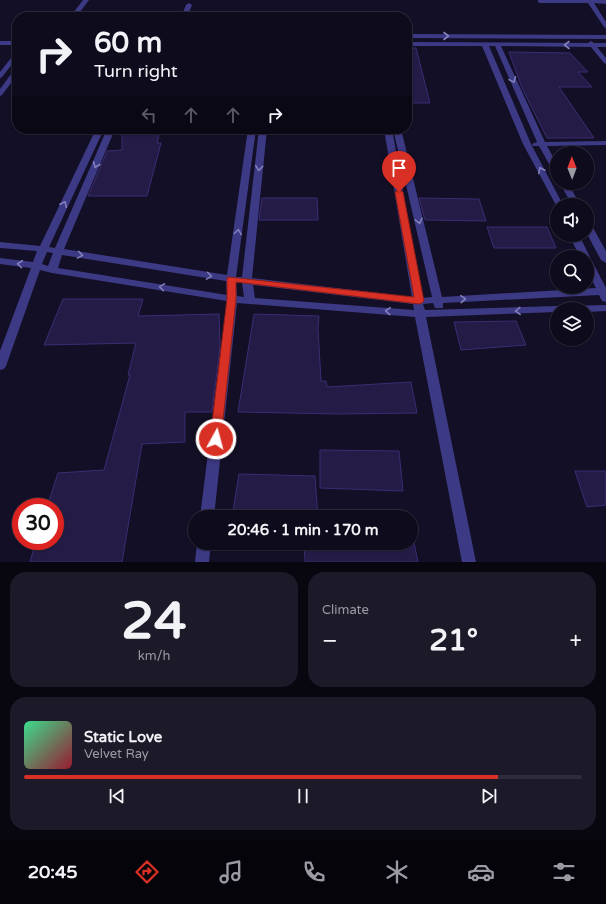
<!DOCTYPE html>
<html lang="en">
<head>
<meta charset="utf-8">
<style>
	body { margin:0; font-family:"Varela Round",sans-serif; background:#1c1929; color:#f1f3f6; height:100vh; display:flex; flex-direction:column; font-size:15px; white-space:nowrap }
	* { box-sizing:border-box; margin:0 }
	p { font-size:13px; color:#9b9ba3 }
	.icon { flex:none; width:22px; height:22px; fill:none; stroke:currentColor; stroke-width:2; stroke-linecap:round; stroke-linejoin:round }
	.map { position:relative; height:562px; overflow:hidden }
	.panel { display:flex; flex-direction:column; gap:10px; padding:10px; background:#08060f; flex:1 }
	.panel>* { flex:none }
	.hud { position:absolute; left:12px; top:12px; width:400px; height:122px; border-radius:16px; box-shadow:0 1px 3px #0004,0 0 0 1px #2e2b3b; background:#0e0b1c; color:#f1f3f6; overflow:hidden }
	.needle { width:26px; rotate:359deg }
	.buttons { position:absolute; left:550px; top:146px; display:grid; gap:8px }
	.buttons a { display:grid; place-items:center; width:44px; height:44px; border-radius:50%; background:#0e0b1c; box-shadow:0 1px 3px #0004,0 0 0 1px #2e2b3b; font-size:20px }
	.speed { position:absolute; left:12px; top:498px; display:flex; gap:8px; font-size:20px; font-weight:700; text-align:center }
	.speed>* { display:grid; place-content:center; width:52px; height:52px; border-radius:50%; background:#0e0b1c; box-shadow:0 1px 3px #0004,0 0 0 1px #2e2b3b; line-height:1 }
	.speed .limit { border:6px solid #d22; background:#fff; color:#111 }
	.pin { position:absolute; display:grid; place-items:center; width:34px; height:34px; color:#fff; margin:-41px -17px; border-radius:50% 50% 50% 0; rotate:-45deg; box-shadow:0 0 4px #0007 }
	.pin .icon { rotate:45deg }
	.me { position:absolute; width:44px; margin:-22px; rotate:7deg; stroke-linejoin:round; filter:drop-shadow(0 0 3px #0008) }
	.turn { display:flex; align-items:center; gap:14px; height:84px; padding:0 16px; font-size:18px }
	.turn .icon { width:52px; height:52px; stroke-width:2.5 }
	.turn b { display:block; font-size:28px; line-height:34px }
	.lanes { display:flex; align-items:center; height:38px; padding:0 16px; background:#0003; justify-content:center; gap:20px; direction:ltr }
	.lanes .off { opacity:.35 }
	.big { font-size:30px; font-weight:700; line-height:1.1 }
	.panel .widget { flex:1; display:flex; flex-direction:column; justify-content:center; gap:6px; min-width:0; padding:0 14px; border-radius:16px; background:#1c1929 }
	.panel .dial { align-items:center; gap:0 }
	.dial b { font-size:52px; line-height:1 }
	.song { display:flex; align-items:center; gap:12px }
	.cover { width:48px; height:48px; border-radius:6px; background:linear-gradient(135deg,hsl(150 70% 55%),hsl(350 70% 35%)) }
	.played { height:4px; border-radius:2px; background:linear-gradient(90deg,#d93025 85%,#2e2b3b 85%) }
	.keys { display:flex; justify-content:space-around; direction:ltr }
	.heat { display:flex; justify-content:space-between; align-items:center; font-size:22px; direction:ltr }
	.panel .tiles { flex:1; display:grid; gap:10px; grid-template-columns:1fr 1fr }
	.widget:last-child { grid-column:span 2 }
	.trip { position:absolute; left:188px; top:510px; width:230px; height:40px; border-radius:20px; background:#0e0b1c; box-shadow:0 1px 3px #0004,0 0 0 1px #2e2b3b; font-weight:700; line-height:40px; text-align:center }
	.tab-bar { display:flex; height:64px; justify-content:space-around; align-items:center; background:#06040b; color:#9b9ba3 }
	.tab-bar .icon { width:28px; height:28px }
	.tab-bar .on { color:#d93025 }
	.tab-bar b { font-size:18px; color:#f1f3f6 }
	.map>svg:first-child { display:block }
</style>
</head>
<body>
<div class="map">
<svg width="606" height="562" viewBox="0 0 606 562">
	<rect width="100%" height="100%" fill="#130f26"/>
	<path fill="#241b47" stroke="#3b2d73" d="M407,48h9l14,55h-23z
		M509,52l61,1 18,19h-10l14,15h-33l35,51h-47l-25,-50z
		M122,129h39l-4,14h4l-14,53h-59l19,-45 15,-1z
		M262,198h55l1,22h-59z
		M419,198l60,1 7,22 -61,-1z
		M487,227h60l9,21h-62z
		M63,299h80l-5,17 81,-2 1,33 -8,65h-27v30l-43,2 -20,118h-92l6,-21h19v-34h-8l11,-34 46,-3 26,-95h-2l8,-32 -92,2z
		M254,314l65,2 -1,12 3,53h5l1,6 84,-5 6,31 -78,1 -101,-2z
		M516,321l10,24 -65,5 -7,-28z
		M320,450l79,1 4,40 -83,-3z
		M575,471h31v34l-19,2z
		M239,474l76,2 3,41h-86z
		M304,543h110l4,19h-113z"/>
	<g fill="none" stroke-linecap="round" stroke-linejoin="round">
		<path fill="#3d3a85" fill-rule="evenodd" d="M83,0h6l-13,17h-6z
			M538,0h68v4l-12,-1 12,19v6l-2,-1 -16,-24h-48l-2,-1z
			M189,3l3,2 -5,12h-6l5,-12z
			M407,34l199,1v4l-199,-1z
			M0,41h17v4h-17z
			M591,41l3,2h12v4h-9l9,11v6l-2,-1 -13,-16 -90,-1 44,96 61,-1v4l-59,1 10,18v9l-4,-2 -14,-25h-6l-1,-2 5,-2 -42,-96h-6l42,98 32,61h-6v2l-34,-63 -41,-98h-75v-4l181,1z
			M17,52v6l-15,19 -2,1v-6l15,-19z
			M17,68v7l-15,20 -2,1v-7l15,-20z
			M96,129h8l-55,118 6,1 52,-119h8l-51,120 163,26 21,-146h8l-20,148h6l17,-148h8l-15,149 160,19 -28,-168h8l30,169 10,-1 -39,-168h8l41,168 154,-9 -9,-17v-14h-7l-11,-22h10l11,22 -1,2 3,2 14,27v14l-4,-1 -3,-6 -156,8v5h-8l-2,-5 -10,1 2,6 132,-4 5,2 4,-2 40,-1v6l-19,1v-3h-30v3l-131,5 50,245h-14l-47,-245 -178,-14 -23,214h-14l27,-216 -175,-28 -12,-3 -34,96 -2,3 -4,1v-19l31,-83 -31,-4v-6l33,4 4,-11 -37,-3v-6l40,4zM47,252l6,1 -5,13 -6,-2zM62,255l164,26 1,14 -169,-27zM236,283h6l2,14 -7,-1zM253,285l160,19 1,6 -159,-12z
			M560,183h8l12,22h-8z
			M587,223l5,3 14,25v12l-5,-3 -14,-26z
			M197,543h14l-2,19h-14z"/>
	</g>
	<defs><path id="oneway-chevron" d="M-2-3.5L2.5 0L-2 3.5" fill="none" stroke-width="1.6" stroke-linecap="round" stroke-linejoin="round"/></defs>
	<g stroke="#837fbc">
		<use href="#oneway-chevron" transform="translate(446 36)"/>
		<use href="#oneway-chevron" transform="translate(567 45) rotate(-180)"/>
		<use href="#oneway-chevron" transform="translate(513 80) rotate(66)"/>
		<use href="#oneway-chevron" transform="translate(96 165) rotate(113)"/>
		<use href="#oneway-chevron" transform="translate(259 168) rotate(96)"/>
		<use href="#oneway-chevron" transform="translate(541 170) rotate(-117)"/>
		<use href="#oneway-chevron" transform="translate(64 204) rotate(-65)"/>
		<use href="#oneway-chevron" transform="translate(419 221) rotate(76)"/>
		<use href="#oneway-chevron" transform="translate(238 232) rotate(-82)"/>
		<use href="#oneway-chevron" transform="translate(80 255) rotate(9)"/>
		<use href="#oneway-chevron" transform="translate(20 264) rotate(-173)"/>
		<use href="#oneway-chevron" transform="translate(209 276) rotate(9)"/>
		<use href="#oneway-chevron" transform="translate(162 287) rotate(-171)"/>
		<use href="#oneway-chevron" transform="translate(463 299) rotate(-3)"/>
		<use href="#oneway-chevron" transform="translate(388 311) rotate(-175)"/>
		<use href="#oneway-chevron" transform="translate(518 311) rotate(178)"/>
	</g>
	<path fill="#d93025" stroke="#8d1f18" d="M399,189l4,3 21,109 -2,2 -3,1 -183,-22v17l-15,140 -1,3 -4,1 -4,-1 -2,-3 17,-140v-20l1,-2 186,20 -19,-105z"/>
</svg>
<div class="buttons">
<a><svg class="needle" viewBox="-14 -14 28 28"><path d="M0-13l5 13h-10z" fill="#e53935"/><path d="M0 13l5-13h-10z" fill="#9b9ba3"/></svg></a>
<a><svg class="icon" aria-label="sound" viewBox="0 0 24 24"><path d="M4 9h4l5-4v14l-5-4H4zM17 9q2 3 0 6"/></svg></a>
<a><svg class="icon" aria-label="search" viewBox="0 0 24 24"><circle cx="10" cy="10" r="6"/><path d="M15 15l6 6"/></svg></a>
<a><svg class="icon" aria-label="layers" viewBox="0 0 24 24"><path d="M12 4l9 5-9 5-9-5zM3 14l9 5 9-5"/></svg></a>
</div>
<div class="speed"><div class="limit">30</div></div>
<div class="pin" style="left:399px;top:192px;background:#d93025"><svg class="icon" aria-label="arrive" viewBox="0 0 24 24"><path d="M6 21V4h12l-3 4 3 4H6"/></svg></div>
<svg class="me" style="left:216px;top:439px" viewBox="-20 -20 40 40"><circle r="17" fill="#d93025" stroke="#fff" stroke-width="3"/><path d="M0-11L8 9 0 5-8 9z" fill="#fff"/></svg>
<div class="trip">20:46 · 1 min · 170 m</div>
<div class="hud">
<div class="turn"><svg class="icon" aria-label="right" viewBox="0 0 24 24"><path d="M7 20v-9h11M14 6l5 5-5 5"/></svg><div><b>60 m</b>Turn right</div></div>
<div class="lanes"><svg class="icon off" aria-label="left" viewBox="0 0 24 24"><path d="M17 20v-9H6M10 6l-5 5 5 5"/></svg><svg class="icon off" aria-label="ahead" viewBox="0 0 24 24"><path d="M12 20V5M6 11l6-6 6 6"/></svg><svg class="icon off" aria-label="ahead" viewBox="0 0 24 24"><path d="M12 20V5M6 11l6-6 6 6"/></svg><svg class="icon" aria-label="right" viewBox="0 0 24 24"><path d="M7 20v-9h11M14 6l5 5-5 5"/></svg></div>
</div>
</div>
<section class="panel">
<div class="tiles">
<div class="widget dial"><b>24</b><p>km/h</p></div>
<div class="widget"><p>Climate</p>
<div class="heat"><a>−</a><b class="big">21°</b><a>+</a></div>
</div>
<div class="widget">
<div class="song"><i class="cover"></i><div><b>Static Love</b><p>Velvet Ray</p></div></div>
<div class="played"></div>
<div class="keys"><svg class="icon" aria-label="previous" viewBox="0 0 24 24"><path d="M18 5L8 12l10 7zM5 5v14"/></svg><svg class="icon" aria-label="pause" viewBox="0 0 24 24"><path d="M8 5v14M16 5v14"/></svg><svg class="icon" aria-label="next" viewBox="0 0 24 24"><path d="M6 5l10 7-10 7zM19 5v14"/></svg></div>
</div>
</div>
</section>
<nav class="tab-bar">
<b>20:45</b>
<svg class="icon on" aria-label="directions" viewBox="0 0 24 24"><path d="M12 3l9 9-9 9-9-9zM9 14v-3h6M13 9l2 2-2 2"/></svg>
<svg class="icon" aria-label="music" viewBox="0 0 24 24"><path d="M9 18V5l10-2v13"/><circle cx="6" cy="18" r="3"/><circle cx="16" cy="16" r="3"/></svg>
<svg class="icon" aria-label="phone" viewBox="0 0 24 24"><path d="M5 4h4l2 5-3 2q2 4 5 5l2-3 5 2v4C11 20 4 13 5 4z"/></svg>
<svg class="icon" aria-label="climate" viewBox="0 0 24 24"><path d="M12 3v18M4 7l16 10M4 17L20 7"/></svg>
<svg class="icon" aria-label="car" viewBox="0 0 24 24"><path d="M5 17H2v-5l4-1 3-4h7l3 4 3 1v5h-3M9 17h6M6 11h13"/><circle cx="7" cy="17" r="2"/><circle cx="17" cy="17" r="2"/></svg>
<svg class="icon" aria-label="filters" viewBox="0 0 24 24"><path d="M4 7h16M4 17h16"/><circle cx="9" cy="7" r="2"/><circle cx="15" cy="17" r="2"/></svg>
</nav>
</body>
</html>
